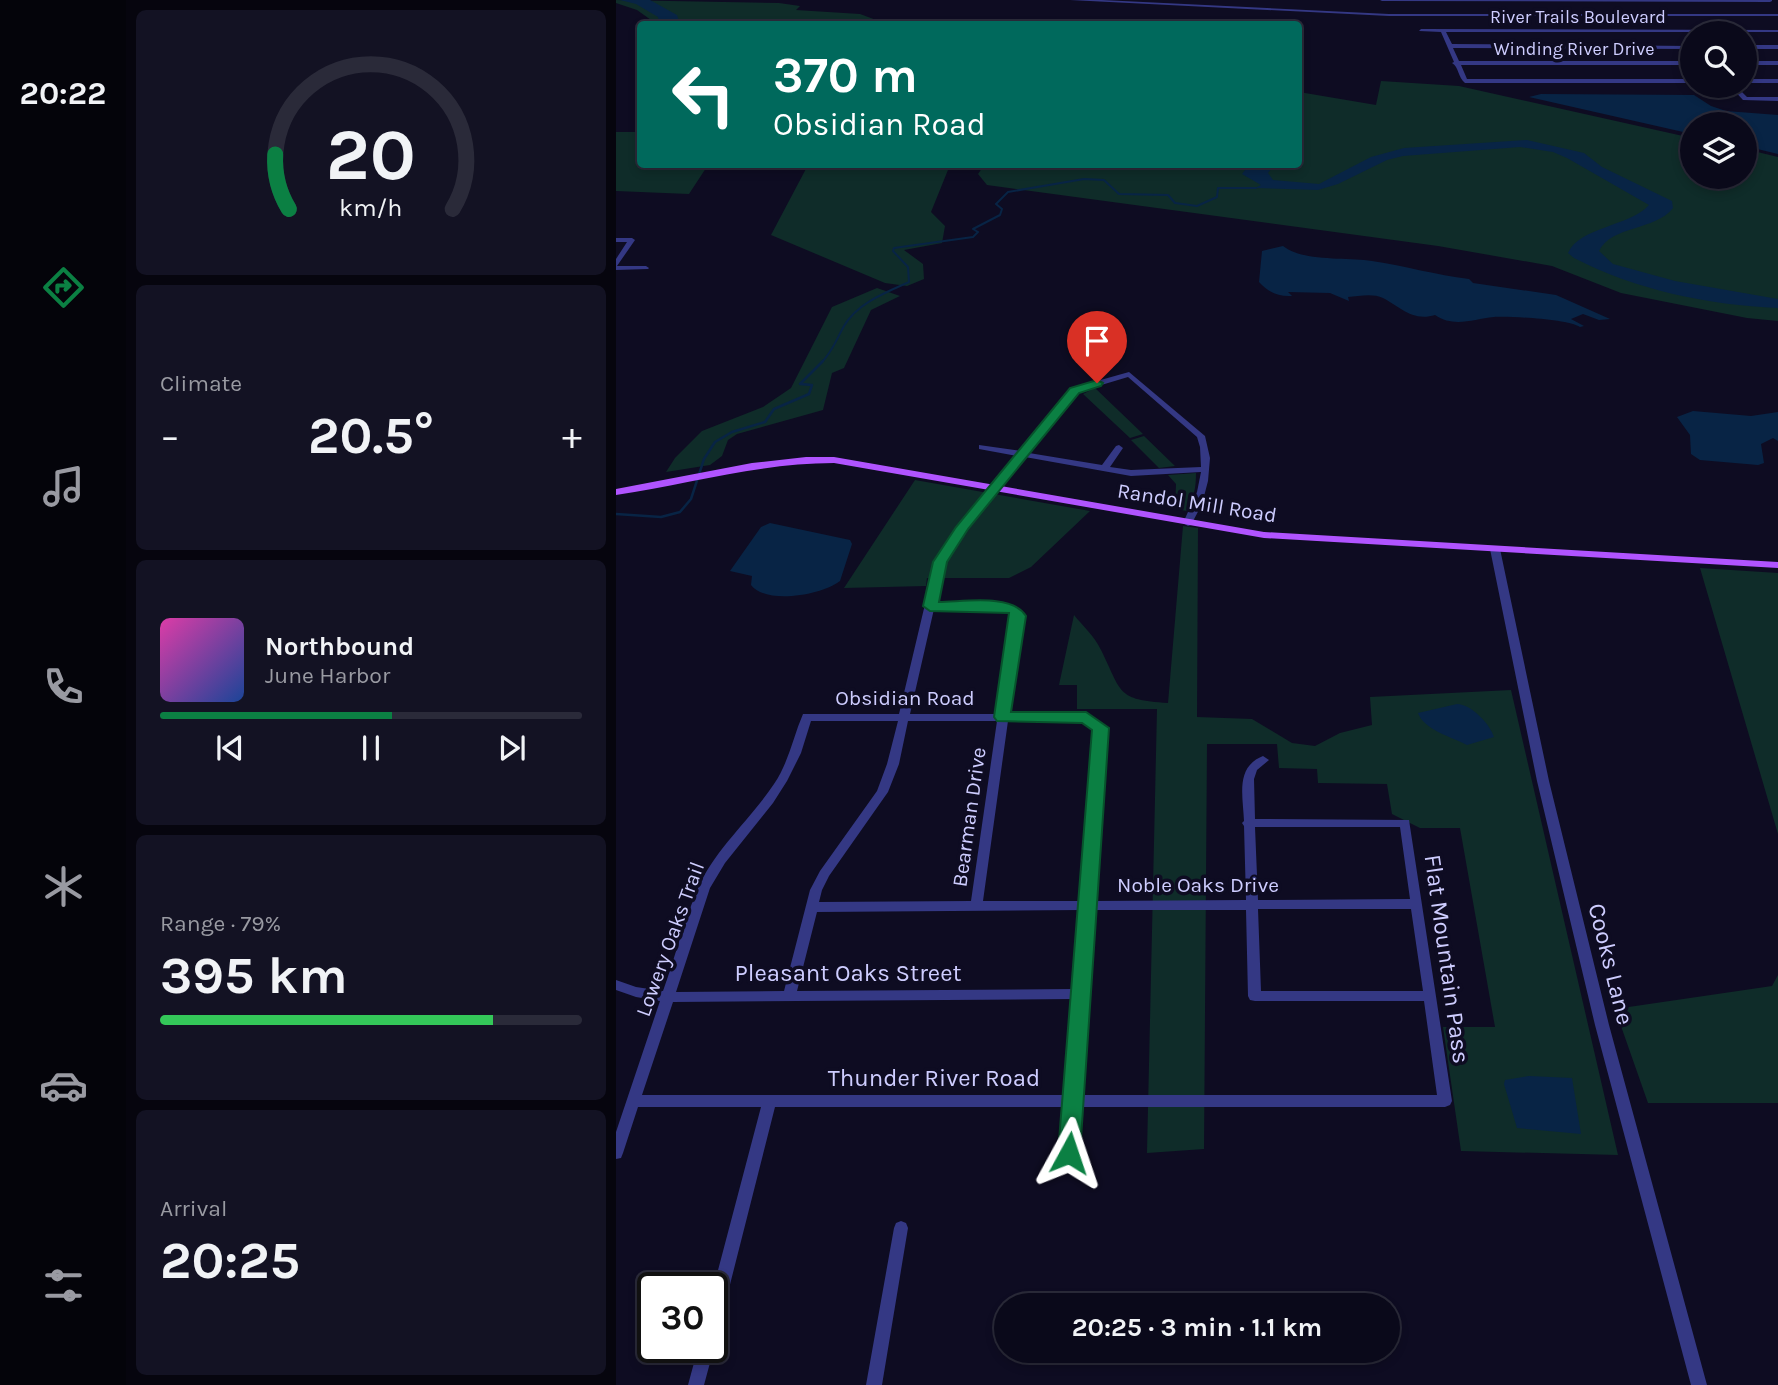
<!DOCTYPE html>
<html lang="en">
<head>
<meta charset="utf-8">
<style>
	body { margin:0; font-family:Karla,sans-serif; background:#131223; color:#f1f3f6; height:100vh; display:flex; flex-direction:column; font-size:26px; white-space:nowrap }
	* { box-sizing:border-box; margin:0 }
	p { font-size:23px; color:#999aa2 }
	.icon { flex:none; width:38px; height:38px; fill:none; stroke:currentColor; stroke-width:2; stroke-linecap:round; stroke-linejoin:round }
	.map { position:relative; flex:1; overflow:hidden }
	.drawer { display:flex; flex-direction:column; gap:10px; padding:10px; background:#06050e; width:490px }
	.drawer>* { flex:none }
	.top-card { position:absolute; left:21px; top:21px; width:665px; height:147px; border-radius:7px; box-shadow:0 4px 10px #0003,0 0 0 2px #2a2a39; background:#00695c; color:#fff; overflow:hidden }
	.buttons { position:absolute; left:1064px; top:21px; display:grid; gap:14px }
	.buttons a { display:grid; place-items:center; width:77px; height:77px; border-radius:50%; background:#0a091a; box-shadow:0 4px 10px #0003,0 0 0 2px #2a2a39; font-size:35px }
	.speed { position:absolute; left:21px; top:1272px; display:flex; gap:14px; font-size:35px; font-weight:700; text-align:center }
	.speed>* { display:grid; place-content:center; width:91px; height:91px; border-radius:50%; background:#0a091a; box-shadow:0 4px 10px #0003,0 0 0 2px #2a2a39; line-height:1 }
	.speed .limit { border:4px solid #111; border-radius:10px; background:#fff; color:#111 }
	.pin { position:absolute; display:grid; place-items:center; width:60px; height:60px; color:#fff; margin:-72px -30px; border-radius:50% 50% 50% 0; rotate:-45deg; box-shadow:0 0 7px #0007 }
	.pin .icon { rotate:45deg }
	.me { position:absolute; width:77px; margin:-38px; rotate:5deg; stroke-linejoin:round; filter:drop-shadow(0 0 5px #0008) }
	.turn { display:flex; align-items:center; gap:24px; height:147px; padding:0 21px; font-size:32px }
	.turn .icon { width:91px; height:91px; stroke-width:2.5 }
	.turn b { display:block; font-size:49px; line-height:60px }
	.big { font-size:52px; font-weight:700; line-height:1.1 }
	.drawer .tile { flex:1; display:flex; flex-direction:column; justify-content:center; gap:10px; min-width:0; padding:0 24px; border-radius:10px; background:#131223 }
	.drawer .dial { align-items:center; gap:0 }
	.dial svg { height:182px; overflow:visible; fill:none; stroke:#2a2a39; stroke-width:7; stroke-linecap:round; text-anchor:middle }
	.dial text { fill:#f1f3f6; stroke:none }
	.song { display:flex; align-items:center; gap:21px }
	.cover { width:84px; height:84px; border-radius:10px; background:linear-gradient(135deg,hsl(320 70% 55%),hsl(220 70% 35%)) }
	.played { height:7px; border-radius:4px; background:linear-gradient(90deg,#0b8043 55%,#2a2a39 55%) }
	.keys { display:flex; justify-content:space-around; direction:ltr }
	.heat { display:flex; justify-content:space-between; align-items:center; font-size:38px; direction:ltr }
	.charge { height:10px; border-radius:5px; background:linear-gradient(90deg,#34c759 79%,#2a2a39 0) }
	.trip { position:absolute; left:378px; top:1293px; width:406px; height:70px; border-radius:35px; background:#0a091a; box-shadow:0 4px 10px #0003,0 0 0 2px #2a2a39; font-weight:700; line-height:70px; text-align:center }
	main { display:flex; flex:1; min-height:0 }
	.tab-bar { display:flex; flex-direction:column; width:126px; justify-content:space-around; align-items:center; background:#04040a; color:#999aa2 }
	.tab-bar .icon { width:49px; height:49px }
	.tab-bar .selected { color:#0b8043 }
	.tab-bar b { font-size:32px; color:#f1f3f6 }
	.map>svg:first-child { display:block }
</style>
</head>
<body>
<main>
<nav class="tab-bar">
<b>20:22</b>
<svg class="icon selected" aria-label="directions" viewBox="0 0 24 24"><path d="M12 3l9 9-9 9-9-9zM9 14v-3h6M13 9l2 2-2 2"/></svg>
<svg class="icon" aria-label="music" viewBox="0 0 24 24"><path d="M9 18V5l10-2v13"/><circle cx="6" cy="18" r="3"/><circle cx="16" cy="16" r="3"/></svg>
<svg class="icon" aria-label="phone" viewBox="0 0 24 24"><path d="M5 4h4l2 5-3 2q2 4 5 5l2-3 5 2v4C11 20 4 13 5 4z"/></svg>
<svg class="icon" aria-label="climate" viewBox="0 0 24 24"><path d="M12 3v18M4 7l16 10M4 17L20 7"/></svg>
<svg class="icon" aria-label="car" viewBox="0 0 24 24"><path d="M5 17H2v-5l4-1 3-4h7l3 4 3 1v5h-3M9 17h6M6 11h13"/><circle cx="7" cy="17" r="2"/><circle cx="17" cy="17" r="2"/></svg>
<svg class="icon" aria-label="filters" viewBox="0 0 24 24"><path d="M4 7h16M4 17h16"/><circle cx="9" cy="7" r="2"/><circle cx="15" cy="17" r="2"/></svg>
</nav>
<section class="drawer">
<div class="tile dial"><svg viewBox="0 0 100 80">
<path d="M14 69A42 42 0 1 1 86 69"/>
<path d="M14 69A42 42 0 0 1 8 45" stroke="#0b8043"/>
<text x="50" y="56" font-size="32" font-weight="700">20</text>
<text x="50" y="72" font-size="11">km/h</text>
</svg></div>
<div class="tile"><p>Climate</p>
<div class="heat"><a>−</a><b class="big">20.5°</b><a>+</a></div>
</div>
<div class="tile">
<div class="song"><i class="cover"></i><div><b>Northbound</b><p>June Harbor</p></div></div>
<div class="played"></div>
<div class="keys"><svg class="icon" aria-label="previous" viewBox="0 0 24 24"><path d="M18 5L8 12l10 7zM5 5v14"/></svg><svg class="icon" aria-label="pause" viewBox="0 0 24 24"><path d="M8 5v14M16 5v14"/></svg><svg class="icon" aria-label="next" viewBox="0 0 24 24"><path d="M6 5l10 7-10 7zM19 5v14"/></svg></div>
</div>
<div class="tile"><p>Range · 79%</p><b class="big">395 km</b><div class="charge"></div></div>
<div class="tile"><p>Arrival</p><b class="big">20:25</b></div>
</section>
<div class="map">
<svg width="1162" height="1385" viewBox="0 0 1162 1385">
	<rect width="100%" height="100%" fill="#0e0c22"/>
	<path fill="#0f2c29" d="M0,0l163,3 21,3 -4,4 64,4 27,10h-238l2,-4 -14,-10 -21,-7z
		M765,81l78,5 233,52v39h53v-28l33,8v164l-31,-3 -126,-25 -69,-27 -114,-20 -451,-61 -9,-11 7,-10h313l1,-72 77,13z
		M0,132h24v32l68,1 -19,29 -73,-3z
		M192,165h142l-19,47 14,14 -3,17 -38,7 19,14 1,15 -17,7 -22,-3 -114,-48z
		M261,288l23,8 -29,14 -27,58 -12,5 -9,37 -86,24 -9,6 -6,16 -12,9 -44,7 9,-14 27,-27 61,-24 28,-19 41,-81z
		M479,388l48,46 -13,4 -47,-44z
		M528,436l31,30 -16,2 -28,-28z
		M580,473c0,15 -2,25 -9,38l-12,-2 1,-25 -8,-9z
		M299,480l175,31 -59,56 -22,11h-82l-1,8 -82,2z
		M567,526l15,2 -1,189 55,2 40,24 23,3 25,-13 32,-8 -2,-28 141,-7 107,465 -157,-4 -18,-124h52l-35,-199h-40l-28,-14 -5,-30 -69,-1 -1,-14 -38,-1 -2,-24h-70l-3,405 -57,4 10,-444h-80v-24h-18l15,-70c9,11 21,22 27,35 21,42 15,50 67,53z
		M1084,568l78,5v261z
		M1162,975v128h-130l-33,-94 157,-23z"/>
	<path fill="#082445" d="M4,0h30l27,15 3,9h-26l5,-3 -1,-4 -22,-13z
		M925,94l153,1 17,11 15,5 52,4v39l-33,-8v-22h-53v10l-163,-37z
		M911,140l57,13 18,14 70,34 1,7c-18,23 -61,17 -74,43l14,13 62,17 103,18v9c-70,-3 -142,-18 -204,-50l-6,-5c11,-26 63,-27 81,-48l-82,-47 -14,-6 -33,-5 -117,9 -16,4 -49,24 -20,6 -63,-2 6,-3 -19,-11 7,-9h25l-6,8 5,7 46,4 52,-27 33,-9z
		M667,246c20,16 64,11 89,15 33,5 64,14 97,18l4,4 83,12 54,24 -11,1 -16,-6 -12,5 13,7 -4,1c-12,-8 -69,-11 -86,-10 -21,2 -40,11 -59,-2 -23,7 -36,-9 -52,-17 -10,-5 -24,-2 -35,-1l1,4 -19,-8 -42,-1 4,4c-15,1 -25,-5 -33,-14l3,-31z
		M1077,411l58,5 27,-4v29l-5,-3 -12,6 3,19 -6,2 -58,-5 -9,-6 -1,-19 -13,-18z
		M154,523l80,17 2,4 -12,37c-18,14 -74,24 -89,4l1,-9 -22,-5 31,-44z
		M841,704c14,0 33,20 37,33l-27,8c-15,-8 -43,-15 -49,-32z
		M913,1076l43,2 9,56 -64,-6 -13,-44 1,-4z"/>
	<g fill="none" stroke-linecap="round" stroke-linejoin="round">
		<path stroke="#082445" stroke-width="2" d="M205,363c12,-12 15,-23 23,-37 13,-23 43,-34 65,-44l-1,-15 -15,-16 1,-3 79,-11 5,-5 -5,-3 27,-14 2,-6 -6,-5 12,-12 76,-13 20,1 15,14 49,1 7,8 22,3 20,-9 1,-9h38"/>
		<path stroke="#082445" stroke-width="2.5" d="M0,514l45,3 19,-5 11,-13 13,-40 11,-17 17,-10 33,-10 9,-13 35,-15 3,-9 -12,-1 23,-23"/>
		<path fill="#343884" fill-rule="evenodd" d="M454,0h32l287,14h389v2h-389z
			M764,0h392v1l-2,1 -388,-1z
			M805,29l357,1v2h-332l6,12 240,2v3l-239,-1 6,13h233v4h-231l6,14h225v4h-227c-7,-5 -6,-16 -13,-20l2,-1 -13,-30 -22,-1z
			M1129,45h33v4h-33z
			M1129,61h33v4h-33z
			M1129,79h33v4h-33z
			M1114,86h6l11,11h31v4l-35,-1z
			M0,238h16l3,2 -18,26h29l3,2 -1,1 -32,1v-11l11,-17h-11z
			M513,372l76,64 5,22 -2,23 -6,23 -11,21 -3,1 -5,-3 14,-31 4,-20 -70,4 -106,-19 -76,95 -4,10 -10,41c17,0 69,-3 81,4 4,3 5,5 7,9l-14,98h77l4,1 15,13 -11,173 152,-1 -2,-74 -2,-3 2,-2c-1,-25 -9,-54 19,-65l6,4 -12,10 -3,9 1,40 154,1 43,281 -2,4 -5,2h-366l-3,46 -2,5 -5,1 -5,-1 -2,-5 3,-46h-290l-55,217 -2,5 -6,3v-39l49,-186h-123l-15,46 -2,5 -5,1v-27l44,-131 -24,-4 -20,-7v-10l20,7 27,4c12,-34 21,-70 35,-103 17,-39 52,-68 76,-104 15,-22 19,-47 29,-70h96l36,-152 7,-13 75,-93 -38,-7v-4l42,6 51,-63zM512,377l69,60 3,10 1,20 -70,3 -21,-3 13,-19 -4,-3 -3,1 -14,19 -73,-12 49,-61zM318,609l71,1 6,2 2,4 -15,98h-88zM195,721h87l-11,43 -10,27 -57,80 -10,19 -26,101 -108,1 34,-104 15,-25 48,-60 14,-22 14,-28zM292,721h89l-26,180 -152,1 3,-12 7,-14 59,-84 11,-28zM392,721l76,1 10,7 -13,172h-98zM639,827h145l10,72 -152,1zM642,909h153l12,82h-162zM465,910l-7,79 -277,2 20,-79zM477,910h153l2,86 2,4 5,1h169l13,94h-357l7,-98 2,-3 -2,-2zM458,999l-8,96h-424l31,-93z
			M879,546l5,3 49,232 60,244 98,360h-16l-96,-360 -58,-244 -47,-232z
			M285,1221l5,2 2,5 -26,157h-16l28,-157 2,-5z
			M96,1344l2,4 -10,37h-16l10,-37h14z"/>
		<path fill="#b054ff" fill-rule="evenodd" d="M190,457h28l430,75 514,30v6l-514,-30 -430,-75c-74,0 -145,21 -218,32v-6l136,-26z"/>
	</g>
	<path fill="#0b8043" stroke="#07532c" stroke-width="2" d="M481,380l6,3 -2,3 -22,7 -111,136 -21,33 -8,40c24,0 73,-9 87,14l-15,96h75l23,16 -29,425 -3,7 -8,3 -8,-3 -3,-7 34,-423 -10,-7 -85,-2 -3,-4 15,-104 -79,-2 -7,-5 10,-44 23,-35 114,-139z"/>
	<g text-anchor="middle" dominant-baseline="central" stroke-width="7" stroke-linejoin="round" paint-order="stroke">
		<g font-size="18" fill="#cecdff" stroke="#0e0c22">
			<text x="962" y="17">River Trails Boulevard</text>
			<text x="958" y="49">Winding River Drive</text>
		</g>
		<g font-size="21" fill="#cecdff" stroke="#0e0c22">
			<text transform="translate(581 503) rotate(9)">Randol Mill Road</text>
			<text x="289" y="698">Obsidian Road</text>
			<text transform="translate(353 817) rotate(-82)">Bearman Drive</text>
			<text x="582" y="885">Noble Oaks Drive</text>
			<text transform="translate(54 939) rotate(-70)">Lowery Oaks Trail</text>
		</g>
		<g font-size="24" fill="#cecdff" stroke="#0e0c22">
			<text transform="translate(831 959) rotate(82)">Flat Mountain Pass</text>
			<text transform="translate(995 964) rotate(76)">Cooks Lane</text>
			<text x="232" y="973">Pleasant Oaks Street</text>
			<text x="318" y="1078">Thunder River Road</text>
		</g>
	</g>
</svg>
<div class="buttons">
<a><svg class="icon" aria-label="search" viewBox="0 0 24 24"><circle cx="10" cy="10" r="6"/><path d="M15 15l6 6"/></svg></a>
<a><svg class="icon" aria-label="layers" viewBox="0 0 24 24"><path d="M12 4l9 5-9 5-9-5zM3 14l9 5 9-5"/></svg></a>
</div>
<div class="speed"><div class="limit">30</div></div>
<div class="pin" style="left:481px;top:383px;background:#d93025"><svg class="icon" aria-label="arrive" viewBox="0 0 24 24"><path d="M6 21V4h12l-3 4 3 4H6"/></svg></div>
<svg class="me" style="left:453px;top:1153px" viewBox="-20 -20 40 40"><path d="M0-17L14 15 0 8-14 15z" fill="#0b8043" stroke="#fff" stroke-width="4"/></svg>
<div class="trip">20:25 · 3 min · 1.1 km</div>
<div class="top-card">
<div class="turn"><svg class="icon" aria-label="left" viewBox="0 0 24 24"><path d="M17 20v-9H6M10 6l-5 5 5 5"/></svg><div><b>370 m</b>Obsidian Road</div></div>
</div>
</div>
</main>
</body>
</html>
